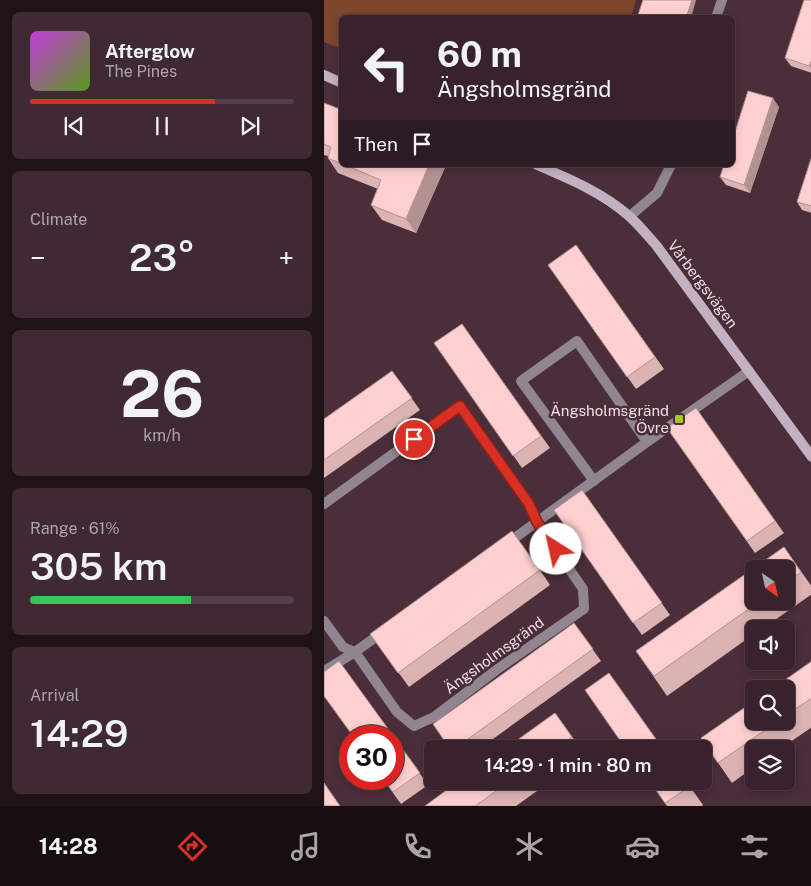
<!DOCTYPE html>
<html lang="en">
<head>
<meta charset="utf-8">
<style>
	body { margin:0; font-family:"Public Sans",sans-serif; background:#3f2a33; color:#f1f3f6; height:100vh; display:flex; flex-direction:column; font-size:19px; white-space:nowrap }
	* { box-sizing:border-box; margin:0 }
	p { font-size:16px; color:#aba4a9 }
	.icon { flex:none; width:28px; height:28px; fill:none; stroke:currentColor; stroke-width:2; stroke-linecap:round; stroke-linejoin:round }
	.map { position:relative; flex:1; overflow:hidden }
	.drawer { display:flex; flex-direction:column; gap:12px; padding:12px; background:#1f1318; width:324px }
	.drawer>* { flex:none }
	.banner { position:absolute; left:15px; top:15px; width:396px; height:152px; border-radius:8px; box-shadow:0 2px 8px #0003,0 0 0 1px #523f47; background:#38222b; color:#f1f3f6; overflow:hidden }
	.needle { width:32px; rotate:146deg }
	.buttons { position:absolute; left:421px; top:560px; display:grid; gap:10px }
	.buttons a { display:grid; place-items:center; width:50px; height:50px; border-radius:8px; background:#38222b; box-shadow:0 2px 8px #0003,0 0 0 1px #523f47; font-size:25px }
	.speed { position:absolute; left:15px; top:725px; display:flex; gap:10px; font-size:25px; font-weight:700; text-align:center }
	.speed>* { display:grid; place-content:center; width:65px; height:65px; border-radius:50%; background:#38222b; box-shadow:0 2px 8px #0003,0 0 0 1px #523f47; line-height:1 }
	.speed .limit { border:8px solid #d22; background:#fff; color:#111 }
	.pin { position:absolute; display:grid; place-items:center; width:42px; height:42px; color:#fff; margin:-21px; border:2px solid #fff; border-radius:50%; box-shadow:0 1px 5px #0007 }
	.me { position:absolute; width:55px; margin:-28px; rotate:325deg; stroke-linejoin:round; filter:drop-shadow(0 0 4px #0008) }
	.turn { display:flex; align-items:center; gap:18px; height:105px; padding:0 15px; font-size:22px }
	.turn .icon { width:65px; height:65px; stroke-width:2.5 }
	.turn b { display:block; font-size:35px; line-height:42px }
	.then { display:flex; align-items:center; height:48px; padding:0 15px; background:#0003; gap:10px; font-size:19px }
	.big { font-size:38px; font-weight:600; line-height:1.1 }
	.drawer .card { flex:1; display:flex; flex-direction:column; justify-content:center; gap:8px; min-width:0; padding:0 18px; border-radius:8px; background:#3f2a33 }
	.drawer .dial { align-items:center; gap:0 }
	.dial b { font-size:65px; line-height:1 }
	.song { display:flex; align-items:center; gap:15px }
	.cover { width:60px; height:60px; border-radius:8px; background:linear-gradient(135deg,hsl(290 70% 55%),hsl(90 70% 35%)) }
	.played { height:5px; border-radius:2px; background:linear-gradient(90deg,#d93025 70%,#523f47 70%) }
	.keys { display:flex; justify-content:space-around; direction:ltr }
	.heat { display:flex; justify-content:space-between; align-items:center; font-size:28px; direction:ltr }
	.charge { height:8px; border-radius:4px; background:linear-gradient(90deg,#34c759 61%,#523f47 0) }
	.trip { position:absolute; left:100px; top:740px; width:288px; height:50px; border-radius:8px; background:#38222b; box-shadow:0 2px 8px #0003,0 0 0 1px #523f47; font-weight:600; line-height:50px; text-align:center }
	.dock { display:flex; height:80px; justify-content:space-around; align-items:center; background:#160e11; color:#aba4a9 }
	.dock .icon { width:35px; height:35px }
	.dock .current { color:#d93025 }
	.dock b { font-size:22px; color:#f1f3f6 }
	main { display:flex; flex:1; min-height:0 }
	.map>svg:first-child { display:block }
</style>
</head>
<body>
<main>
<section class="drawer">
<div class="card">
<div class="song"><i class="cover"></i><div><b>Afterglow</b><p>The Pines</p></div></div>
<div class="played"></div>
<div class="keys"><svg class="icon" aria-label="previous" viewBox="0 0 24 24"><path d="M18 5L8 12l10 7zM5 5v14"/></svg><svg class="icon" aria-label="pause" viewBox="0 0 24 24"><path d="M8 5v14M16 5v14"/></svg><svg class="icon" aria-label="next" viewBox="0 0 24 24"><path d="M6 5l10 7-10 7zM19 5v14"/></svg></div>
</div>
<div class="card"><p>Climate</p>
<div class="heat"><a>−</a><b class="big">23°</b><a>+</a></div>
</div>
<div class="card dial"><b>26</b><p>km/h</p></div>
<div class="card"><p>Range · 61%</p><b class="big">305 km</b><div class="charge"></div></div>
<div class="card"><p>Arrival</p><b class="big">14:29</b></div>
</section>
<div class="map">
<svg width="488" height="806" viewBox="0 0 488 806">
	<rect width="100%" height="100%" fill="#4a2e39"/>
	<path fill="#7d462d" d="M0,0h312l-5,17 -289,1 -1,31 -17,-7z"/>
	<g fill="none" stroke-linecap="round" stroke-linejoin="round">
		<path stroke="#918590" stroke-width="10" d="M392,18l6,-18
			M306,216l27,-23 14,-28
			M270,481l-73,-100 56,-40 70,101
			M0,504l135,-98 70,98 8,18 46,67 1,20 -85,59 -65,49 -20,9 -17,-14 -42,-60 -12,-5 -19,-26
			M181,545l142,-103 102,-71
			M0,671l31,-19 29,-21"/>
		<path stroke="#c3b1c2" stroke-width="10" d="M0,75l18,8
			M213,165c33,14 66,28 92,51 10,9 18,19 27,29l156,212"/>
	</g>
	<path fill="#dab3b2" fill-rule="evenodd" d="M488,0v73l-21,-7 -6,-8z
		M0,103l18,7v55h104l-30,68 -34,-13 -11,-15 7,-16 -40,-16 -10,-15v-2l-4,-1z
		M455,107l-29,86 -24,-8 -6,-8z
		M488,156v57l-10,-3 -5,-8z
		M252,245l88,124 -28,20 -88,-124z
		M138,324l88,124 -28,20 -88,-125z
		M68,371l28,39 -96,68v-59z
		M372,408l88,125 -29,20 -88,-125z
		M258,490l88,125 -28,20 -88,-125z
		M460,547l28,40v7l-50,35h-8v5l-87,62 -31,-45zM462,569v32h-32z
		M216,570l10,15 -141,102 -39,-53z
		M250,623l27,38 -122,88h-29z
		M15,661l89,124 -27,19 -18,-25z
		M488,661v66l-32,22h-26v18l-22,16 -31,-45 53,-17h32v-32z
		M231,713l26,36h-76z
		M135,781h92l-35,25h-91z
		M325,781h37l17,24 -1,1h-35z"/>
	<path fill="#b19291" d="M368,0h4l-5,18h-5z
		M488,59v11l-3,-4z
		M449,98l6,9 -29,86 -6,-8z
		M105,165h17l-30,68 -10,-14z"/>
	<path fill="#fdd0cf" stroke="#b19291" d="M319,0h49l-6,18h-49z
		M480,0h8v59l-3,7 -24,-8z
		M424,91l25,7 -29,87 -24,-8 4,-12h9v-27z
		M0,103l18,7v54l-14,-6 3,-11 -7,-3z
		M488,156v50l-15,-4z
		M21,165h84l-23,54 -35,-14 10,-25z
		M252,245l79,112 -28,20 -79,-112z
		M138,324l79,112 -28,20 -79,-113z
		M68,371l20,27 -88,62v-41z
		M372,408l79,113 -28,20 -80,-113z
		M258,490l80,113 -29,20 -79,-113z
		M188,531l28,39 -142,103 -28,-39z
		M460,547l17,25 -15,11v-14h-32v32h6l-106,75 -18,-25z
		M250,623l19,26 -139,100h-4l-17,-25z
		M15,661l81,112 -27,19 -10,-13h10v-43h-40l-29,-40v-24z
		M488,661v37l-26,17v-26h-14z
		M285,673l54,76h-37l-41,-59z
		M430,701v20h24l-60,42 -17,-25z
		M231,713l17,24 -16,12h-51z
		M135,781h51l-35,25h-50z
		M326,781h36l4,5 -25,17z
		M0,783l16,23h-16z"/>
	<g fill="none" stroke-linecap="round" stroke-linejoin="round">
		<defs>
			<path id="route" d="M90,439l46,-33 69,98 8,18 19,27"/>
		</defs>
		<use href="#route" stroke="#8d1f18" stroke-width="12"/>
		<use href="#route" stroke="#d93025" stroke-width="9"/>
	</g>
	<rect fill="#a7c81f" stroke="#4a2e39" stroke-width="2" x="350" y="414" width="10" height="10" rx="2.5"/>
	<g text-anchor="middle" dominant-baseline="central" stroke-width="5" stroke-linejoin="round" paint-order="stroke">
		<g font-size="15" fill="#f1dee5" stroke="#4a2e39">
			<text transform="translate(379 284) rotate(53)">Vårbergsvägen</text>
			<text transform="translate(170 655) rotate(-36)">Ängsholmsgränd</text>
		</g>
		<g font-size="15" fill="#f1dee5" stroke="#4a2e39" text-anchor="end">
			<text x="345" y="410">Ängsholmsgränd<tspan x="345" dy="17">Övre</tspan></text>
		</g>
	</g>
</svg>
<div class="buttons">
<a><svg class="needle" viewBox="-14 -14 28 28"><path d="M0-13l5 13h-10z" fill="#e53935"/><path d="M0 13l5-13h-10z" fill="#aba4a9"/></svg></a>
<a><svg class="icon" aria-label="sound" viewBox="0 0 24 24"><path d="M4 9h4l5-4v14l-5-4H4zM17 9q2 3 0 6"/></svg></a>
<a><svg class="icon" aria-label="search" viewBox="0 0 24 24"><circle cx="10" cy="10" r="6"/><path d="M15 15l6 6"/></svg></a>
<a><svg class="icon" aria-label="layers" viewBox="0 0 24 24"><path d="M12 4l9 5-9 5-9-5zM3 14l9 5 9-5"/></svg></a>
</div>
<div class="speed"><div class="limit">30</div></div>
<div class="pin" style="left:90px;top:439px;background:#d93025"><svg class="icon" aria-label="arrive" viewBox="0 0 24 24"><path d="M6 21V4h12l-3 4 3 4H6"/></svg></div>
<svg class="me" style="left:232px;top:549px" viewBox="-20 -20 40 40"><circle r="19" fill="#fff"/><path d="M0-13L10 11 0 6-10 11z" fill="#d93025"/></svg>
<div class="trip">14:29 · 1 min · 80 m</div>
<div class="banner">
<div class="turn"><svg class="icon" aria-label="left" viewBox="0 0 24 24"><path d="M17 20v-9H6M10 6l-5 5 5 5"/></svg><div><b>60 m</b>Ängsholmsgränd</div></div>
<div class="then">Then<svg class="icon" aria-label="arrive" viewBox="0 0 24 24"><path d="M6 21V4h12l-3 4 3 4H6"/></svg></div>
</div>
</div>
</main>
<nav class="dock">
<b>14:28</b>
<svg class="icon current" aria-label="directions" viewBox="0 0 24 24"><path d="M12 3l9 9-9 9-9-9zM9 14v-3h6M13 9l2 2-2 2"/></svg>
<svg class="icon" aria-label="music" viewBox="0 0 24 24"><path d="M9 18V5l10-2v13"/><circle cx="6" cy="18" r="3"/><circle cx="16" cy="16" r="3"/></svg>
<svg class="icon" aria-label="phone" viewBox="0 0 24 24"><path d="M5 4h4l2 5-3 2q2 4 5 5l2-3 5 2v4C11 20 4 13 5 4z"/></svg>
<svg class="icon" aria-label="climate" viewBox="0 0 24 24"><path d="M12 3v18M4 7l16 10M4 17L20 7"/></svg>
<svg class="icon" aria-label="car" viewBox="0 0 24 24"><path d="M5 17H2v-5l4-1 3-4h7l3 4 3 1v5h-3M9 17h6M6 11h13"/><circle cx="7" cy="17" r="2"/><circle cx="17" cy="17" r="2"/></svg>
<svg class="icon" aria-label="filters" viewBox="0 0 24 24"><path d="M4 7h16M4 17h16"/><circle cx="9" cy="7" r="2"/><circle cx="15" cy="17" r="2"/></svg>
</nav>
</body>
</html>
